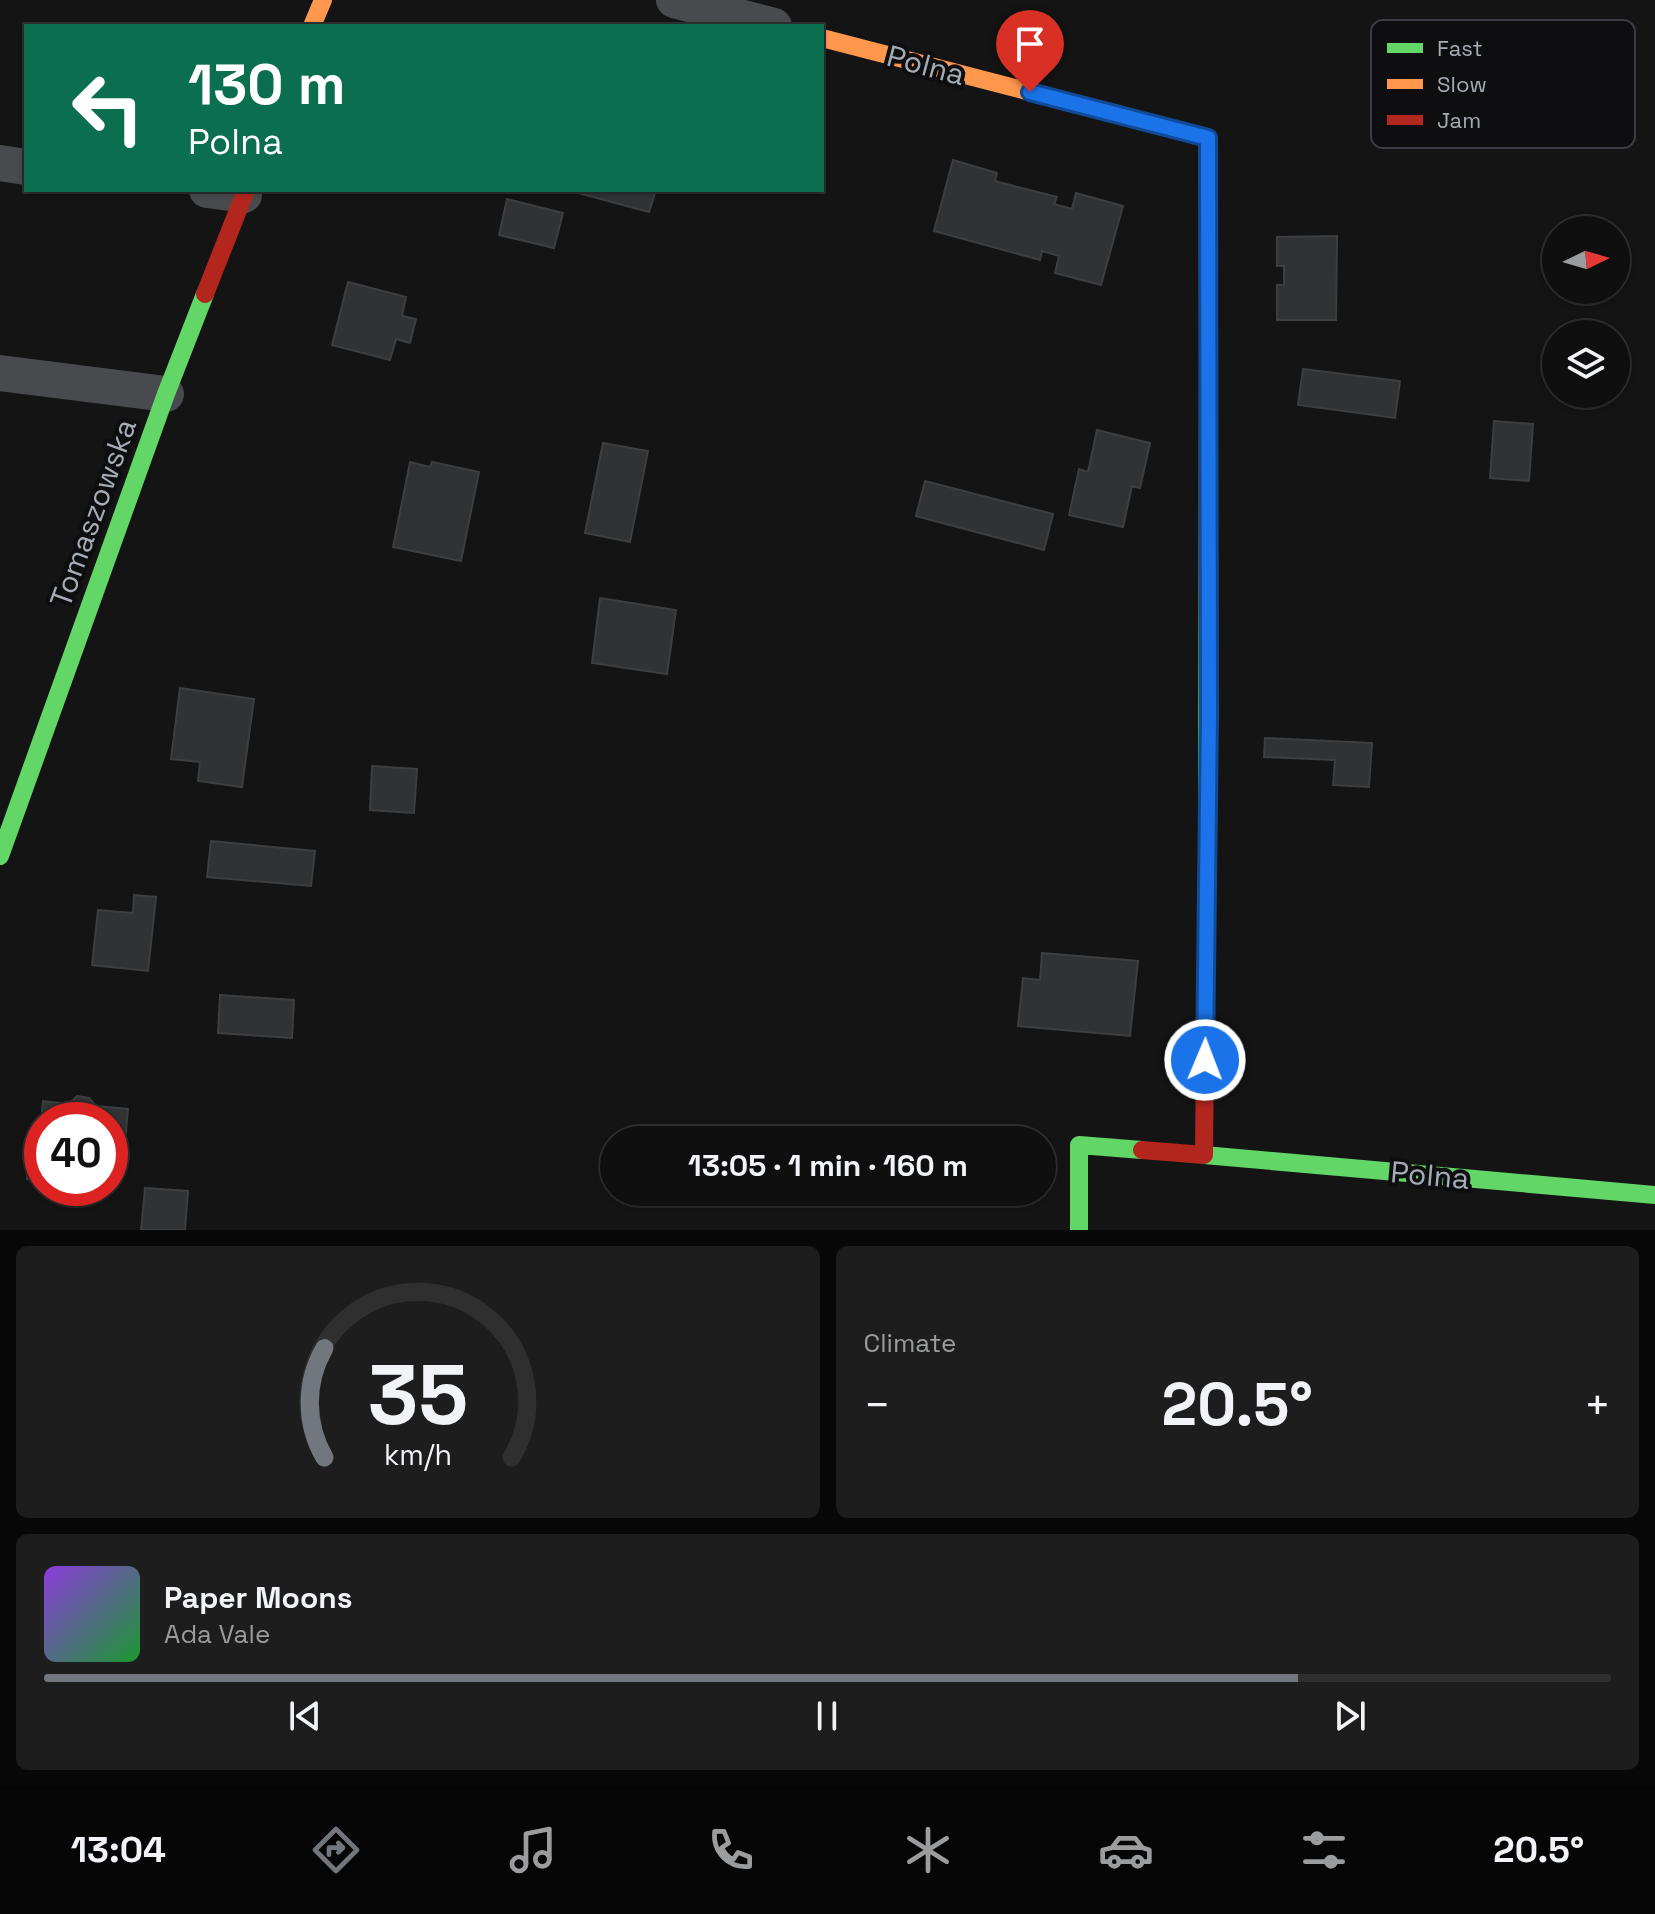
<!DOCTYPE html>
<html lang="en">
<head>
<meta charset="utf-8">
<style>
	body { margin:0; font-family:"Space Grotesk",sans-serif; background:#1d1d1d; color:#f1f3f6; height:100vh; display:flex; flex-direction:column; font-size:30px; white-space:nowrap }
	* { box-sizing:border-box; margin:0 }
	p { font-size:26px; color:#9b9c9e }
	.icon { flex:none; width:44px; height:44px; fill:none; stroke:currentColor; stroke-width:2; stroke-linecap:round; stroke-linejoin:round }
	.map { position:relative; height:1230px; overflow:hidden }
	.sheet { display:flex; flex-direction:column; gap:16px; padding:16px; background:#080808; flex:1 }
	.sheet>* { flex:none }
	.banner { position:absolute; left:24px; top:24px; width:800px; height:168px; border-radius:0px; box-shadow:0 2px 6px #0004,0 0 0 2px #2f2f2f; background:#0b6e4f; color:#fff; overflow:hidden }
	.needle { width:52px; rotate:85deg }
	.buttons { position:absolute; left:1542px; top:216px; display:grid; gap:16px }
	.buttons a { display:grid; place-items:center; width:88px; height:88px; border-radius:50%; background:#0f0f0f; box-shadow:0 2px 6px #0004,0 0 0 2px #2f2f2f; font-size:40px }
	.speed { position:absolute; left:24px; top:1102px; display:flex; gap:16px; font-size:40px; font-weight:700; text-align:center }
	.speed>* { display:grid; place-content:center; width:104px; height:104px; border-radius:50%; background:#0f0f0f; box-shadow:0 2px 6px #0004,0 0 0 2px #2f2f2f; line-height:1 }
	.speed .limit { border:12px solid #d22; background:#fff; color:#111 }
	.pin { position:absolute; display:grid; place-items:center; width:68px; height:68px; color:#fff; margin:-82px -34px; border-radius:50% 50% 50% 0; rotate:-45deg; box-shadow:0 0 8px #0007 }
	.pin .icon { rotate:45deg }
	.me { position:absolute; width:88px; margin:-44px; rotate:1deg; stroke-linejoin:round; filter:drop-shadow(0 0 6px #0008) }
	.turn { display:flex; align-items:center; gap:28px; height:168px; padding:0 32px; font-size:36px }
	.turn .icon { width:104px; height:104px; stroke-width:2.5 }
	.turn b { display:block; font-size:56px; line-height:68px }
	.big { font-size:60px; font-weight:600; line-height:1.1 }
	.sheet .tile { flex:1; display:flex; flex-direction:column; justify-content:center; gap:12px; min-width:0; padding:0 28px; border-radius:12px; background:#1d1d1d }
	.sheet .dial { align-items:center; gap:0 }
	.dial svg { height:208px; overflow:visible; fill:none; stroke:#2f2f2f; stroke-width:7; stroke-linecap:round; text-anchor:middle }
	.dial text { fill:#f1f3f6; stroke:none }
	.song { display:flex; align-items:center; gap:24px }
	.cover { width:96px; height:96px; border-radius:12px; background:linear-gradient(135deg,hsl(270 70% 55%),hsl(130 70% 35%)) }
	.played { height:8px; border-radius:4px; background:linear-gradient(90deg,#72777d 80%,#2f2f2f 80%) }
	.keys { display:flex; justify-content:space-around; direction:ltr }
	.heat { display:flex; justify-content:space-between; align-items:center; font-size:44px; direction:ltr }
	.sheet .tiles { flex:1; display:grid; gap:16px; grid-template-columns:1fr 1fr }
	.tile:last-child { grid-column:span 2 }
	.trip { position:absolute; left:600px; top:1126px; width:456px; height:80px; border-radius:40px; background:#0f0f0f; box-shadow:0 2px 6px #0004,0 0 0 2px #2f2f2f; font-weight:600; line-height:80px; text-align:center }
	.menu { display:flex; height:128px; justify-content:space-around; align-items:center; background:#060606; color:#9b9c9e }
	.menu .icon { width:56px; height:56px }
	.menu .on { color:#72777d }
	.menu b { font-size:36px; color:#f1f3f6 }
	.map>svg:first-child { display:block }
</style>
</head>
<body>
<div class="map">
<svg width="1655" height="1230" viewBox="0 0 1655 1230">
	<rect width="100%" height="100%" fill="#141414"/>
	<path fill="#313234" stroke="#3c3e40" stroke-width="2" d="M953,160l44,13 -2,8 62,16 -3,7 18,5 4,-16 47,13 -22,79 -46,-12 4,-17 -17,-5 -2,9 -106,-29z
		M567,190h89l-7,22z
		M507,199l56,14 -9,35 -55,-13z
		M1337,236l-1,84h-59v-35h7v-19h-7v-29z
		M348,282l58,15 -4,19 14,3 -6,24 -14,-4 -6,21 -58,-15z
		M1303,369l97,12 -5,37 -97,-13z
		M1494,421l39,3 -4,57 -39,-3z
		M1097,430l53,13 -10,45 -8,-2 -9,41 -54,-12 10,-46 9,3z
		M603,443l45,8 -18,91 -45,-9z
		M410,462l20,5 2,-5 47,10 -18,89 -68,-14z
		M925,481l128,33 -9,36 -128,-34z
		M600,598l76,12 -9,64 -75,-11z
		M180,688l74,11 -12,88 -44,-6 2,-19 -29,-3z
		M1265,738l107,5 -3,44 -36,-2 2,-25 -71,-3z
		M372,766l45,3 -3,44 -44,-3z
		M211,841l104,10 -4,35 -104,-9z
		M134,895l22,2 -8,74 -56,-6 6,-55 35,3z
		M1042,953l96,8 -8,75 -112,-10 5,-48 17,2z
		M220,995l74,5 -2,38 -74,-5z
		M77,1096l12,2 7,8 32,3 -4,44h-6l-4,35 -4,-1v-67h-68v61l-15,-2 3,-27h8l5,-51 26,3z
		M145,1188l43,3 -3,39h-44z"/>
	<g fill="none" stroke-linecap="round" stroke-linejoin="round">
		<path stroke="#484a4d" stroke-width="36" d="M674,0l100,26
			M0,163l26,4
			M207,190l37,5
			M0,373l166,21"/>
		<path stroke="#63d668" stroke-width="18" d="M1207,854l1,-503
			M0,856l166,-462 39,-100
			M1204,1155l451,40
			M1079,1230v-85l63,5"/>
		<path stroke="#ff974d" stroke-width="18" d="M312,26l11,-26
			M822,38l386,100v213"/>
		<path stroke="#b3261e" stroke-width="18" d="M205,294l41,-104
			M1142,1150l62,5 3,-301"/>
	</g>
	<g fill="none" stroke-linecap="round" stroke-linejoin="round">
		<defs>
			<path id="route" d="M1030,92l178,46 1,577 -4,345"/>
		</defs>
		<use href="#route" stroke="#114b97" stroke-width="20"/>
		<use href="#route" stroke="#1a73e8" stroke-width="14"/>
	</g>
	<g text-anchor="middle" dominant-baseline="central" stroke-width="8" stroke-linejoin="round" paint-order="stroke">
		<g font-size="30" fill="#a5acb5" stroke="#0e0e10">
			<text transform="translate(926 65) rotate(15)">Polna</text>
			<text transform="translate(93 513) rotate(-70)">Tomaszowska</text>
			<text transform="translate(1430 1175) rotate(5)">Polna</text>
		</g>
	</g>
	<rect x="1371" y="20" width="264" height="128" rx="12" fill="#0e0e10" stroke="#3b3d42" stroke-width="2"/>
	<rect x="1387" y="43" width="36" height="10" fill="#63d668"/>
	<rect x="1387" y="79" width="36" height="10" fill="#ff974d"/>
	<rect x="1387" y="115" width="36" height="10" fill="#b3261e"/>
	<g font-size="22" fill="#a5acb5">
		<text x="1437" y="56">Fast</text>
		<text x="1437" y="92">Slow</text>
		<text x="1437" y="128">Jam</text>
	</g>
</svg>
<div class="buttons">
<a><svg class="needle" viewBox="-14 -14 28 28"><path d="M0-13l5 13h-10z" fill="#e53935"/><path d="M0 13l5-13h-10z" fill="#9b9c9e"/></svg></a>
<a><svg class="icon" aria-label="layers" viewBox="0 0 24 24"><path d="M12 4l9 5-9 5-9-5zM3 14l9 5 9-5"/></svg></a>
</div>
<div class="speed"><div class="limit">40</div></div>
<div class="pin" style="left:1030px;top:92px;background:#d93025"><svg class="icon" aria-label="arrive" viewBox="0 0 24 24"><path d="M6 21V4h12l-3 4 3 4H6"/></svg></div>
<svg class="me" style="left:1205px;top:1060px" viewBox="-20 -20 40 40"><circle r="17" fill="#1a73e8" stroke="#fff" stroke-width="3"/><path d="M0-11L8 9 0 5-8 9z" fill="#fff"/></svg>
<div class="trip">13:05 · 1 min · 160 m</div>
<div class="banner">
<div class="turn"><svg class="icon" aria-label="left" viewBox="0 0 24 24"><path d="M17 20v-9H6M10 6l-5 5 5 5"/></svg><div><b>130 m</b>Polna</div></div>
</div>
</div>
<section class="sheet">
<div class="tiles">
<div class="tile dial"><svg viewBox="0 0 100 80">
<path d="M14 69A42 42 0 1 1 86 69"/>
<path d="M14 69A42 42 0 0 1 14 27" stroke="#72777d"/>
<text x="50" y="56" font-size="32" font-weight="700">35</text>
<text x="50" y="72" font-size="11">km/h</text>
</svg></div>
<div class="tile"><p>Climate</p>
<div class="heat"><a>−</a><b class="big">20.5°</b><a>+</a></div>
</div>
<div class="tile">
<div class="song"><i class="cover"></i><div><b>Paper Moons</b><p>Ada Vale</p></div></div>
<div class="played"></div>
<div class="keys"><svg class="icon" aria-label="previous" viewBox="0 0 24 24"><path d="M18 5L8 12l10 7zM5 5v14"/></svg><svg class="icon" aria-label="pause" viewBox="0 0 24 24"><path d="M8 5v14M16 5v14"/></svg><svg class="icon" aria-label="next" viewBox="0 0 24 24"><path d="M6 5l10 7-10 7zM19 5v14"/></svg></div>
</div>
</div>
</section>
<nav class="menu">
<b>13:04</b>
<svg class="icon on" aria-label="directions" viewBox="0 0 24 24"><path d="M12 3l9 9-9 9-9-9zM9 14v-3h6M13 9l2 2-2 2"/></svg>
<svg class="icon" aria-label="music" viewBox="0 0 24 24"><path d="M9 18V5l10-2v13"/><circle cx="6" cy="18" r="3"/><circle cx="16" cy="16" r="3"/></svg>
<svg class="icon" aria-label="phone" viewBox="0 0 24 24"><path d="M5 4h4l2 5-3 2q2 4 5 5l2-3 5 2v4C11 20 4 13 5 4z"/></svg>
<svg class="icon" aria-label="climate" viewBox="0 0 24 24"><path d="M12 3v18M4 7l16 10M4 17L20 7"/></svg>
<svg class="icon" aria-label="car" viewBox="0 0 24 24"><path d="M5 17H2v-5l4-1 3-4h7l3 4 3 1v5h-3M9 17h6M6 11h13"/><circle cx="7" cy="17" r="2"/><circle cx="17" cy="17" r="2"/></svg>
<svg class="icon" aria-label="filters" viewBox="0 0 24 24"><path d="M4 7h16M4 17h16"/><circle cx="9" cy="7" r="2"/><circle cx="15" cy="17" r="2"/></svg>
<b>20.5°</b>
</nav>
</body>
</html>
